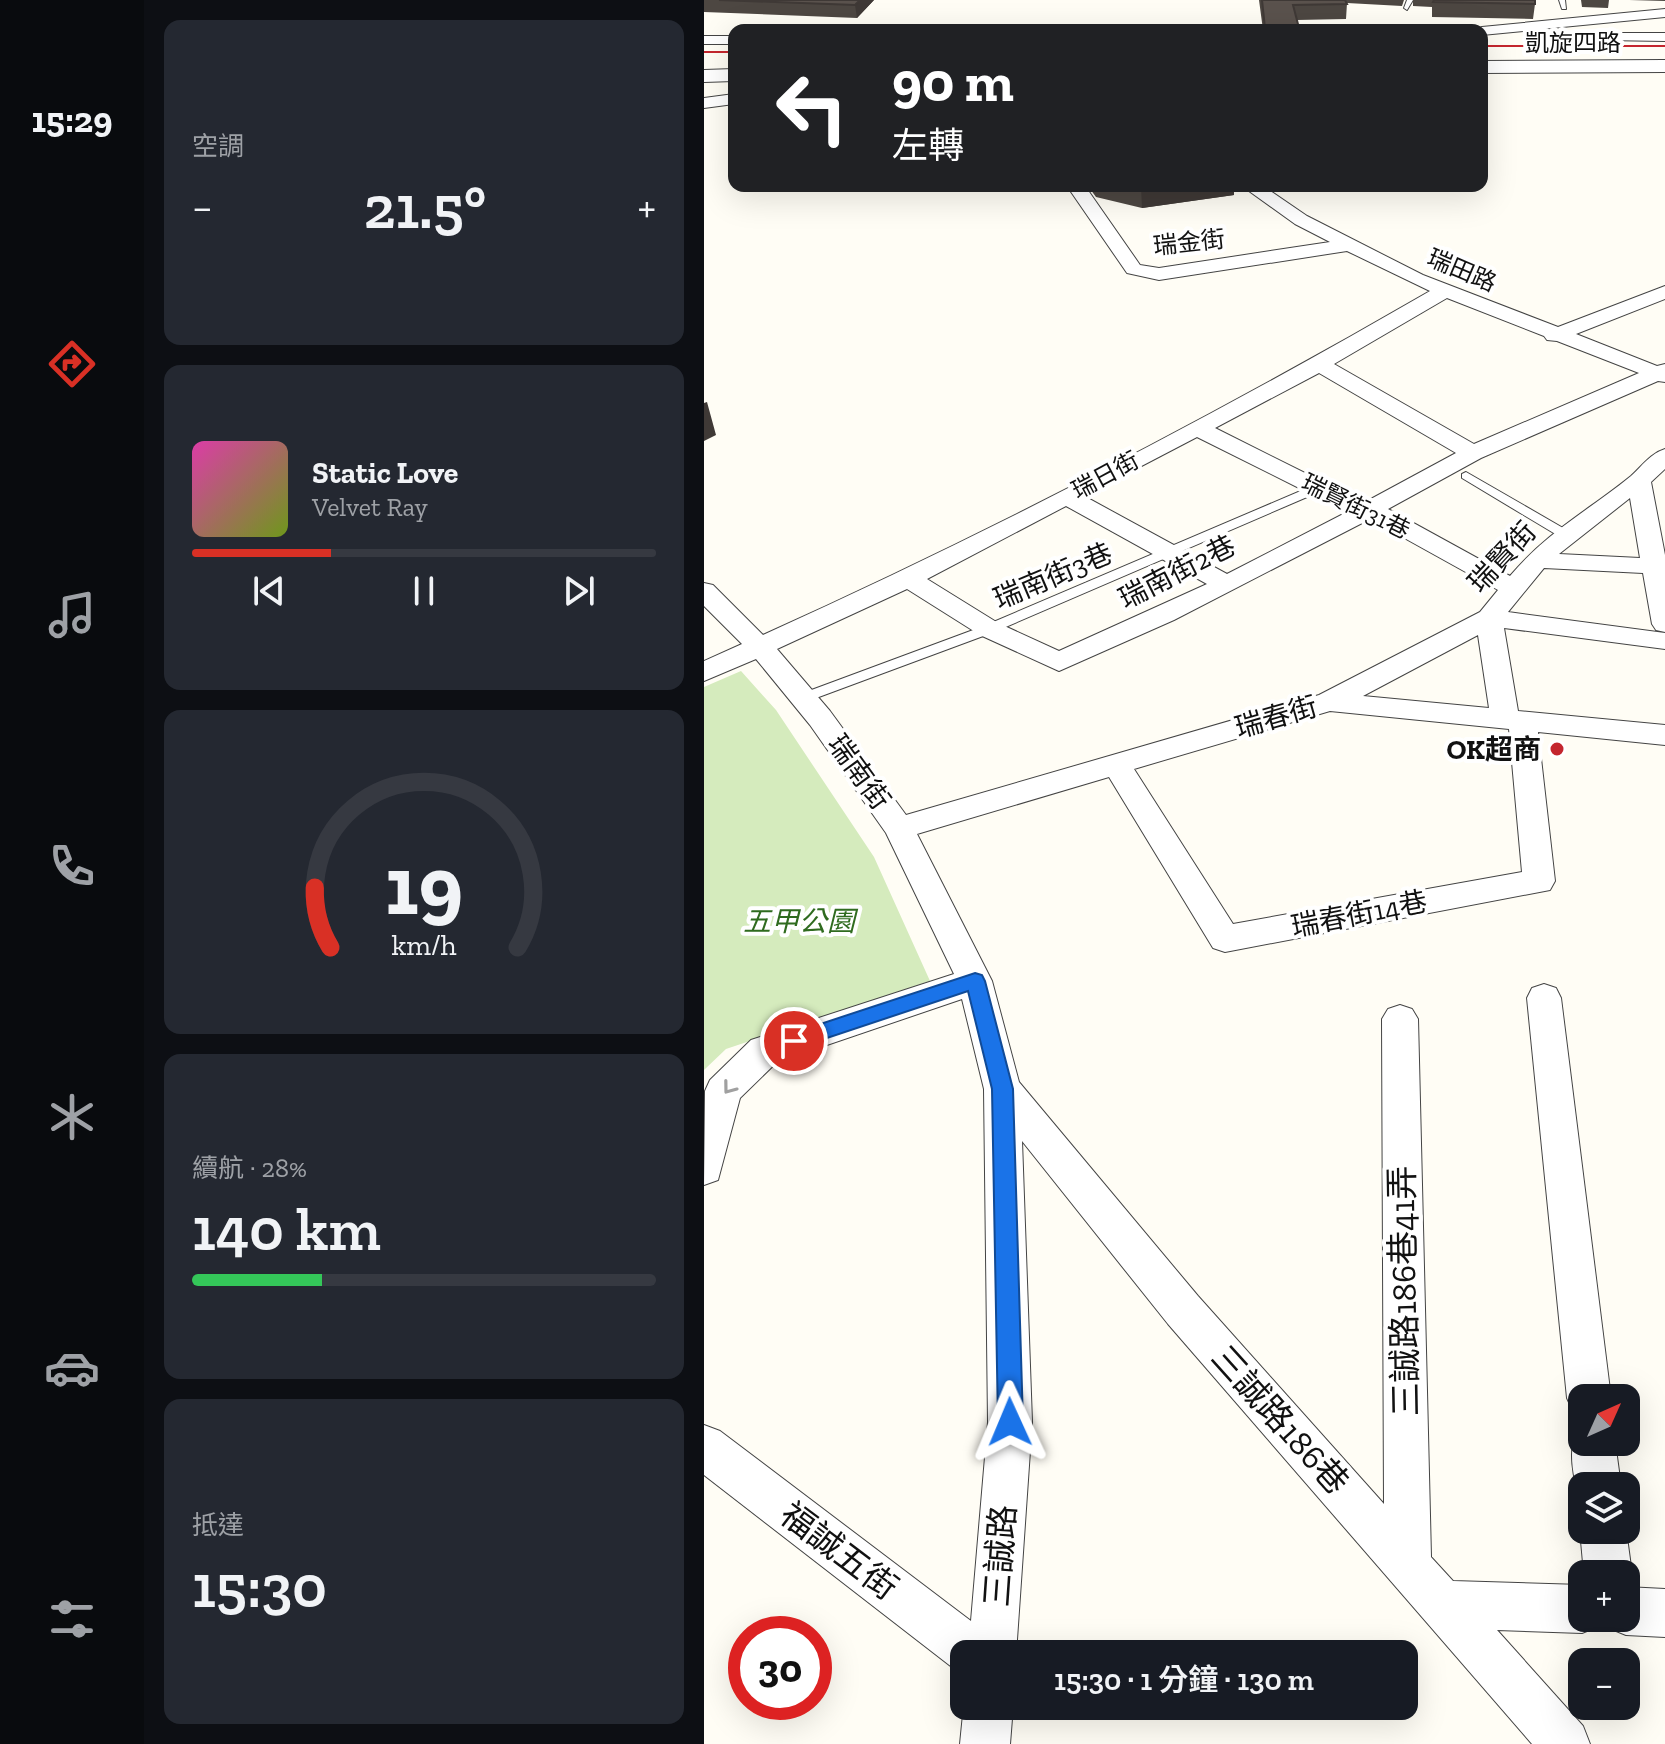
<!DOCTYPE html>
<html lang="zh-TW">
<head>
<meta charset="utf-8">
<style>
	body { margin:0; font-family:"Zilla Slab","Noto Sans TC",serif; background:#242831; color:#f1f3f6; height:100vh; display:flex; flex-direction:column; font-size:30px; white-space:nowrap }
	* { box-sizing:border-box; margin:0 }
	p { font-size:26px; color:#9ea1a6 }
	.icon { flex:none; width:44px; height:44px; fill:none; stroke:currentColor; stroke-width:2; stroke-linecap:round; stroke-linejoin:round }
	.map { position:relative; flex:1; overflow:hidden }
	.drawer { display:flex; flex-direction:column; gap:20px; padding:20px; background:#0d0f14; width:560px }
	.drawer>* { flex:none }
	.banner { position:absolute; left:24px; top:24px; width:760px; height:168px; border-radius:16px; box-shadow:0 8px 32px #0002; background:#202124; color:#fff; overflow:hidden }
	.needle { width:52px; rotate:45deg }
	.fabs { position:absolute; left:864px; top:1384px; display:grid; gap:16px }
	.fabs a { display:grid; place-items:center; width:72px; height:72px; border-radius:16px; background:#171b24; box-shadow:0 8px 32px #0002; font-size:40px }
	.speed { position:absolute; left:24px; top:1616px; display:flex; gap:16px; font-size:40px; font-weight:700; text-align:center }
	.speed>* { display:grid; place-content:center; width:104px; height:104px; border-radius:50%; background:#171b24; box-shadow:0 8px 32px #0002; line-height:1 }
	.speed .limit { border:12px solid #d22; background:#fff; color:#111 }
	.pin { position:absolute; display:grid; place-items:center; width:68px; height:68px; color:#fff; margin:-34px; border:4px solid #fff; border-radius:50%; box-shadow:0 2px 8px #0007 }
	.me { position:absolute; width:88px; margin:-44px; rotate:359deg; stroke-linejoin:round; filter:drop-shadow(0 0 6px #0008) }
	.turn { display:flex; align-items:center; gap:28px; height:168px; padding:0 32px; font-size:36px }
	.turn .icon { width:104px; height:104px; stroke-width:2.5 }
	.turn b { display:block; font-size:56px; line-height:68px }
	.big { font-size:60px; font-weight:600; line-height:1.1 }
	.drawer .widget { flex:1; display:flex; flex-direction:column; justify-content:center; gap:12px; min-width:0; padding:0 28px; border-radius:16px; background:#242831 }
	.drawer .dial { align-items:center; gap:0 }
	.dial svg { height:208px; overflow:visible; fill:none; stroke:#363941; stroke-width:7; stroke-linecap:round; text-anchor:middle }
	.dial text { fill:#f1f3f6; stroke:none }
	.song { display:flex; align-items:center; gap:24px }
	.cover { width:96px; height:96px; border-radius:12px; background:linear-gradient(135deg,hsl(320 70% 55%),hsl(80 70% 35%)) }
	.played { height:8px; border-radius:4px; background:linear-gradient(90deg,#d93025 30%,#363941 30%) }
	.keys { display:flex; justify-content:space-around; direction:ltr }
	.heat { display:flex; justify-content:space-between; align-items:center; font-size:44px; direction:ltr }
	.charge { height:12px; border-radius:6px; background:linear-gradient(90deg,#34c759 28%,#363941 0) }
	.trip { position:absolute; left:246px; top:1640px; width:468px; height:80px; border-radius:16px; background:#171b24; box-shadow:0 8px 32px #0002; font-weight:600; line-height:80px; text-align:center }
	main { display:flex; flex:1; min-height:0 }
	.menu { display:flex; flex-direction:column; width:144px; justify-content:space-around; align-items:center; background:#090b0e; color:#9ea1a6 }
	.menu .icon { width:56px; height:56px }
	.menu .selected { color:#d93025 }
	.menu b { font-size:36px; color:#f1f3f6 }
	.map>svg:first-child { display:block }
</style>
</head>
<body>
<main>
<nav class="menu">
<b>15:29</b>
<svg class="icon selected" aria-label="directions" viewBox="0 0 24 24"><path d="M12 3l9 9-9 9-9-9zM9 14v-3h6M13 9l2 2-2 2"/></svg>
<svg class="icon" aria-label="music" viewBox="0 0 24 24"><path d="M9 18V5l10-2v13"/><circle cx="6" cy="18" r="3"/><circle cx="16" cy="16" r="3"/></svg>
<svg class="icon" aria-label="phone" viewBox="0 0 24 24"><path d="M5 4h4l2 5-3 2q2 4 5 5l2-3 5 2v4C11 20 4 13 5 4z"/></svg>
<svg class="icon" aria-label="climate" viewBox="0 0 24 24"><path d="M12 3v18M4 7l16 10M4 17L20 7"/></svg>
<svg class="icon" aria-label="car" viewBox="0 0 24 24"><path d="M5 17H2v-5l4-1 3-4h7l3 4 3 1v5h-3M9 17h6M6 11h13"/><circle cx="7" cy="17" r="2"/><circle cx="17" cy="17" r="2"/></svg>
<svg class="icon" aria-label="filters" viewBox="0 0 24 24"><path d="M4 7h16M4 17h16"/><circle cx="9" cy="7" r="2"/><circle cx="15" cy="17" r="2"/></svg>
</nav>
<section class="drawer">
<div class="widget"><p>空調</p>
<div class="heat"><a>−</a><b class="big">21.5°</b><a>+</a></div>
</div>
<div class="widget">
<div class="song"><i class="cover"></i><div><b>Static Love</b><p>Velvet Ray</p></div></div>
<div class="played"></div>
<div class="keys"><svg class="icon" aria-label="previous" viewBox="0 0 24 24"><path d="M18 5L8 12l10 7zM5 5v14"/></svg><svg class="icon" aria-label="pause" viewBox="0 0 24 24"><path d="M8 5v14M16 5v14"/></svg><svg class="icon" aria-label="next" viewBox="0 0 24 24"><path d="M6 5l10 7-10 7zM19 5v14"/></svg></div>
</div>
<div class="widget dial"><svg viewBox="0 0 100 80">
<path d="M14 69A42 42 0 1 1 86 69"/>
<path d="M14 69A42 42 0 0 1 8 46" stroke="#d93025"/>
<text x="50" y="56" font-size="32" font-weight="700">19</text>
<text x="50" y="72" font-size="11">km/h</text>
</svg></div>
<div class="widget"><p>續航 · 28%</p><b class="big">140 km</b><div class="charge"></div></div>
<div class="widget"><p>抵達</p><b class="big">15:30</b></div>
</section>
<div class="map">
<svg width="961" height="1744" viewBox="0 0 961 1744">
	<rect width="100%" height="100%" fill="#fffdf5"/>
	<path fill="#d5ebbd" d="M37,671l35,39 98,147 56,124 -204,68 -22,21v-383z"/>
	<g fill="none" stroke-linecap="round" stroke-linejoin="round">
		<defs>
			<path id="service" d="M703,0h6l-6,10 -3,-2z
				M855,0h6l1,9h-4z
				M762,472l104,60 2,3 -6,4 -4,-1 -100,-60v-4z
				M613,484l6,4 -2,3 -327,141 -186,69 -5,2 -7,-5 2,-3 186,-69z"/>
			<path id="minor" d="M961,9v8l-183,18v-5h-6l6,-3z
				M905,33h56v8l-61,-1v-6z
				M0,36h30v8h-30z
				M30,94v10l-30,4v-10z
				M363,186h18l55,79 19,3 171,-26 -35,-18 -53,-38h21l44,30 116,59 135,52 107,-41v13l-89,35 81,32 8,-2v18l-7,-1 -177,77 -93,51 122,67c38,-45 78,-65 121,-100 11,-10 20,-23 34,-27v20l-14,13 14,73v77l-9,-2 -4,-6 -9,-51 -99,-5 -36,44 157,21v16l-161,-21 14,83 147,14v20l-127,-13 17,149 -5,9 -325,62 -12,-4 -104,-171 -192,57 75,147 27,101 179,214 186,208 -2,-485 6,-10 12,-4 12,4 6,10 13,538 22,24 129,4v33h20l-3,8 -17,7 -85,-3 86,96 7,18h-58l-364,-420 -146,-183 10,281 -16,232h-52v20l-7,-3 -253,-196v-50l16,6 251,190 17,-199 -4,-333 -22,-90 -185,63 -37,36 -22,82 -14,5 1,-94 5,-11 41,-40 203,-66 -68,-141 -76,-108 -54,-66 -52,22v-20l38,-17 -38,-38v-23l9,2 50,50c228,-103 451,-219 667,-344l-83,-40 -188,29 -32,-7zM743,298l97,38 3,4 10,1 82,32 -165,71 -140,-80zM615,373l137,80 -87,47 -44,-17 -110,-55zM493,437l112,56 42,17 -124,64 -143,-78zM926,498l10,60 -81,-4zM362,506l141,78 -148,67 -61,-28 -71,-44zM666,519l128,71 -18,22 -161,83 -413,120 -76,-104 -53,-62 130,-60 73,46 79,36 115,-51zM774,635l11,73 -126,-12zM626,711l179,18 13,143 -289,52 -99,-155z
				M840,984l12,4 5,10 50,400h-29v19l-8,-4 -7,-15 -40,-400 5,-10z
				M878,1424v18h33l6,44h-39v16c-10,-24 -14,-52 -5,-76z
				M878,1525v5h44l6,44 -6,13 39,2v48l-39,-2 -17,-7 -4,-10h21v-44h-42l-4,-44z
				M260,1704l49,2 -3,38h-50z"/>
			<path id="tertiary" d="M961,60v12l-183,1v-12z
				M30,69v12l-30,1v-12z"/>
		</defs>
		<use href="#service" stroke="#444" stroke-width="2"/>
		<use href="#minor" stroke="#444" stroke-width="2"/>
		<use href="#tertiary" stroke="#444" stroke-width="2"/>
		<use href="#service" fill="#fff" fill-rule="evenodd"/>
		<use href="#minor" fill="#fff" fill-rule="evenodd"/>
		<use href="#tertiary" fill="#fff" fill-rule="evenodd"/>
		<path stroke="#c4262e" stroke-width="2" d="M778,46h183
			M0,52h30"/>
	</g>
	<path fill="#4d4742" d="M0,0h170l-17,18 -153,-6z
		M555,0h145l-2,6 -55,-3 -1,16 -49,1 2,10h-36z
		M709,0h122v4l-2,15 -101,-2v-10l-19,-1z
		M877,0h28l-1,8 -26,-1z
		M925,0h36v1z
		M384,186h146v9l-92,13 -46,-11z"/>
	<path fill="#3f3936" d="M156,0h14l-17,18 -2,-13z
		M437,186h93v9l-92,13z
		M3,402l9,33 -12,6v-38z"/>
	<path fill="#5a524d" stroke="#3f3936" stroke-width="2" d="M15,0h141l-5,5z
		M558,0h83l2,4 -54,1 6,23h-34z
		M730,0h101v4l-102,-2z"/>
	<defs><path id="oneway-chevron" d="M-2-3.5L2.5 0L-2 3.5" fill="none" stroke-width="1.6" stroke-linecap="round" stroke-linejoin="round" transform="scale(2)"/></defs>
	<use stroke="#a0a0a0" href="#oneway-chevron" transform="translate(25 1088) rotate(127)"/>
	<path fill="#1a73e8" stroke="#114b97" stroke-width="2" d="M271,973l7,2 3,6 28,108 10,333 -4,9 -9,3 -9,-3 -3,-9 -6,-333 -24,-98 -174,58 -7,-2 -3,-6 3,-6z"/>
	<circle fill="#c4262e" stroke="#fff" stroke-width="3" cx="853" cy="749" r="8"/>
	<g text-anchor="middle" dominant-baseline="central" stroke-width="8" stroke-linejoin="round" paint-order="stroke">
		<g font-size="24" fill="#111" stroke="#fff">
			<text x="869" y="42">凱旋四路</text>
			<text transform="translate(485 242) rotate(-6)">瑞金街</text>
			<text transform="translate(758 270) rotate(23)">瑞田路</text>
			<text transform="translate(401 475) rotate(-28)">瑞日街</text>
			<text transform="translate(652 506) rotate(26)">瑞賢街31巷</text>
		</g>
		<g font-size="28" fill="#111" stroke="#fff">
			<text transform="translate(798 557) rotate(-47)">瑞賢街</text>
			<text transform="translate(473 572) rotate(-27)">瑞南街2巷</text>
			<text transform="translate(349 576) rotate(-23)">瑞南街3巷</text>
			<text transform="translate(572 717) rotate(-16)">瑞春街</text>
			<text transform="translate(155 772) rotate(54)">瑞南街</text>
			<text transform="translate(655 914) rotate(-11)">瑞春街14巷</text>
		</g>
		<g font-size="28" font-weight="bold" fill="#111" stroke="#fff" text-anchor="end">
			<text x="837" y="749">OK超商</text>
		</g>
		<g font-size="28" font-style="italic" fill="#2f6b1f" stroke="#fff">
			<text x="95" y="921">五甲公園</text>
		</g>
		<g font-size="34" fill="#111" stroke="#fff">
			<text transform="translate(700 1291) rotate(-91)">三誠路186巷41弄</text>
			<text transform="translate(576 1420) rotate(48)">三誠路186巷</text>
			<text transform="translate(135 1551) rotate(37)">福誠五街</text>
			<text transform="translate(296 1556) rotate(-86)">三誠路</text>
		</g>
	</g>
</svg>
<div class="fabs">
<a><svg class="needle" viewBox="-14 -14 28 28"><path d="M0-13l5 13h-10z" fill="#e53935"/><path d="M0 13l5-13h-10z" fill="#9ea1a6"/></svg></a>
<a><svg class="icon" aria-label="layers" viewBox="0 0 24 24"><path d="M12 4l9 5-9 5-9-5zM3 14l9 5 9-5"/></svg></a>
<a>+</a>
<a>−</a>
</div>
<div class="speed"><div class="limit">30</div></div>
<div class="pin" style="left:90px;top:1041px;background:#d93025"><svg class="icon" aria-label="arrive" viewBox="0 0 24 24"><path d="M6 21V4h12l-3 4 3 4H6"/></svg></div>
<svg class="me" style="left:306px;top:1422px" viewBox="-20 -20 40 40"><path d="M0-17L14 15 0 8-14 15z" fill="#1a73e8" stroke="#fff" stroke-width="4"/></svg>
<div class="trip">15:30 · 1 分鐘 · 130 m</div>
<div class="banner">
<div class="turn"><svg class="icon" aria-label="left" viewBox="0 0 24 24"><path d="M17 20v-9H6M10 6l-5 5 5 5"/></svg><div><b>90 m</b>左轉</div></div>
</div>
</div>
</main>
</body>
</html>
